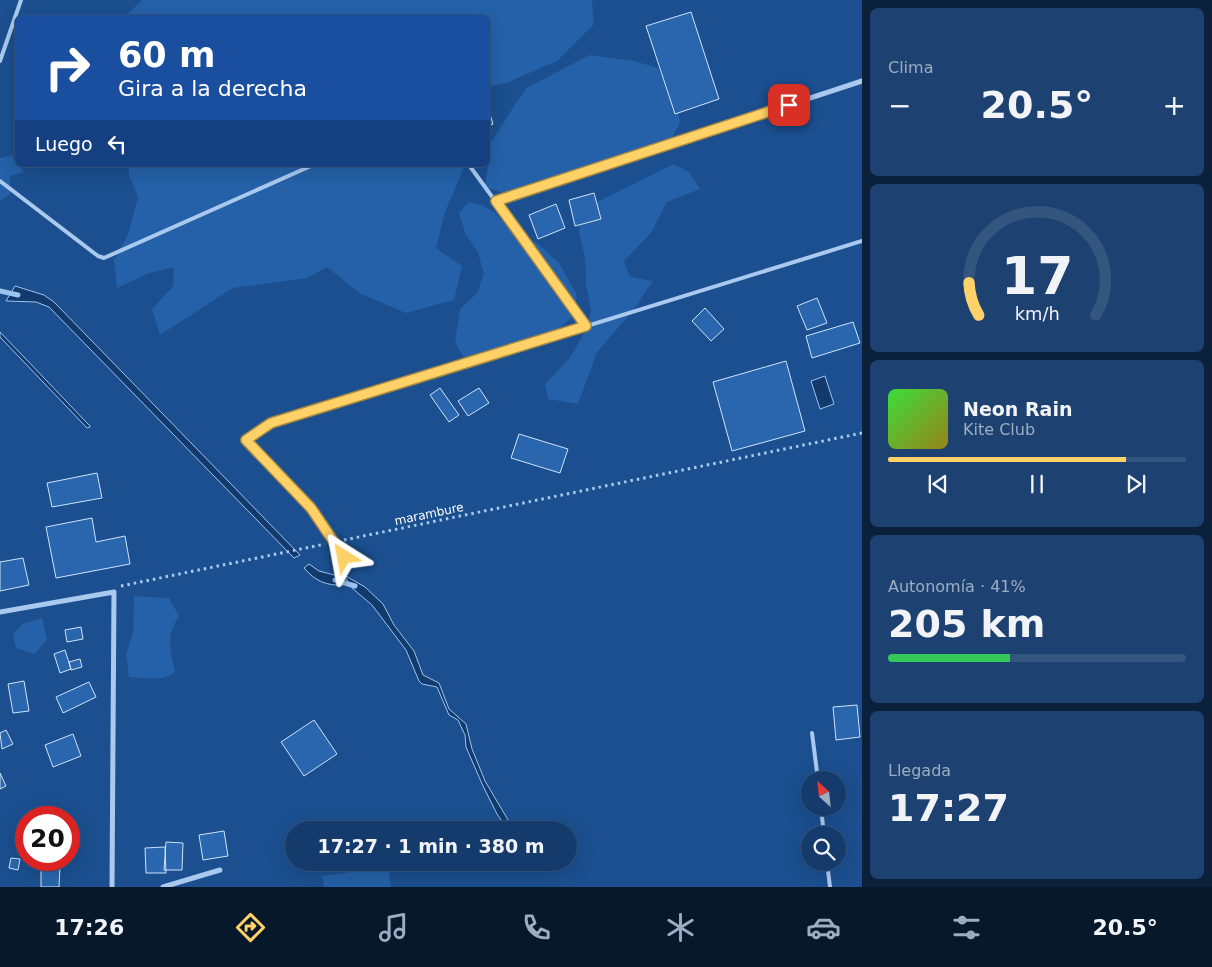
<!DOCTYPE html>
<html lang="es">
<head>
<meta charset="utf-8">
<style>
	body { margin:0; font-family:"DejaVu Sans",sans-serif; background:#1d4271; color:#f1f3f6; height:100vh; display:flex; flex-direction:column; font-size:19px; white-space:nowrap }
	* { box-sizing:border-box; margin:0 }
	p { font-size:16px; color:#9dadc1 }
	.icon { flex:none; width:28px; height:28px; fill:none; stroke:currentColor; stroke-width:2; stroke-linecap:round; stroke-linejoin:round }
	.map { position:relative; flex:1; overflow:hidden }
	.drawer { display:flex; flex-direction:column; gap:8px; padding:8px; background:#0b203b; width:350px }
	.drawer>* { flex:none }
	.hud { position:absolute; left:15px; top:15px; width:475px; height:152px; border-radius:8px; box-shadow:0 5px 20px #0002,0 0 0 1px #33557e; background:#1a4fa0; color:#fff; overflow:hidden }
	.needle { width:32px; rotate:333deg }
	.controls { position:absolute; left:801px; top:771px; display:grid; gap:10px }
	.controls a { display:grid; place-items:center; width:45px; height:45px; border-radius:50%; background:#143b6b; box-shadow:0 5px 20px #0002,0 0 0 1px #33557e; font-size:25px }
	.speed { position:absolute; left:15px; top:806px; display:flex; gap:10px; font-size:25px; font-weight:700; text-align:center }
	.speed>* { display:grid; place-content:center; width:65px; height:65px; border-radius:50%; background:#143b6b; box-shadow:0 5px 20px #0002,0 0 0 1px #33557e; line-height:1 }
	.speed .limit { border:8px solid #d22; background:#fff; color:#111 }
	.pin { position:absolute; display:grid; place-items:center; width:42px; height:42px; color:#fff; margin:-21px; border-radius:10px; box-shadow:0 2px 8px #0006 }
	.me { position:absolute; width:55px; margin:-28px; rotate:326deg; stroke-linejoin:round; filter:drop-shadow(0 0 4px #0008) }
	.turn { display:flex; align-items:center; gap:18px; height:105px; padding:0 20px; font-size:22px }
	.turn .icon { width:65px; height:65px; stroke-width:2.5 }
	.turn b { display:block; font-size:35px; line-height:42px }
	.then { display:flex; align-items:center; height:48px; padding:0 20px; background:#0003; gap:10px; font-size:19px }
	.big { font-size:38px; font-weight:800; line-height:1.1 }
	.drawer .tile { flex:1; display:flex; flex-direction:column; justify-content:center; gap:8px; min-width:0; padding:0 18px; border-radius:8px; background:#1d4271 }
	.drawer .dial { align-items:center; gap:0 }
	.dial svg { height:130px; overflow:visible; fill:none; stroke:#33557e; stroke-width:7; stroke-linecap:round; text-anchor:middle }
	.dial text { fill:#f1f3f6; stroke:none }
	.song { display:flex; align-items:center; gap:15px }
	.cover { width:60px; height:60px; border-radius:8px; background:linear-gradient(135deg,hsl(120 70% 55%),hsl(50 70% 35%)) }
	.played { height:5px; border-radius:2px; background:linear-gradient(90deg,#ffd166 80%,#33557e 80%) }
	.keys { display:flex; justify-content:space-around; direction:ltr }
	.heat { display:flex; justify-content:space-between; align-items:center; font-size:28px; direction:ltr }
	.charge { height:8px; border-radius:4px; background:linear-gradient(90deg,#34c759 41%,#33557e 0) }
	.trip { position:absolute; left:285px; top:821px; width:292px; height:50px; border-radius:25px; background:#143b6b; box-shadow:0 5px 20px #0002,0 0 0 1px #33557e; font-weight:800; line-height:50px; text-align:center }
	.dock { display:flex; height:80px; justify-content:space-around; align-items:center; background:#08182b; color:#9dadc1 }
	.dock .icon { width:35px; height:35px }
	.dock .active { color:#ffd166 }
	.dock b { font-size:22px; color:#f1f3f6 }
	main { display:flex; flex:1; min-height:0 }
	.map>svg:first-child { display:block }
</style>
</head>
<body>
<main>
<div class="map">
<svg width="862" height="887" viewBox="0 0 862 887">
	<rect width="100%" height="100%" fill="#1b4f8f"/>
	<path fill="#2461a8" d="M142,0h450l2,24 -37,37 -51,22 -18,4v-69l-363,-1z
		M590,55l44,6 24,7 19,35 3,20 -13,24 -32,12 -27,3 -35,12 -30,16 -31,6 -27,-9 6,-45 35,-54z
		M12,155l3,8 6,3 2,6 -13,4v18l-10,7v-43z
		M674,164l15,8 11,17 -33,13 -16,31 -27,28 6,16 23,4 -21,31 -35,40 -19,52 -30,-5 -3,-15 24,-25 18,-30 4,-18 -5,-26 -1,-27 -6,-26 2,-17 14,-12z
		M129,165h336l-20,47 -9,36 26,18 -8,34 -48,13 -45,-19 -34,-27 -20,11 -74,10 -73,47 -8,-26 21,-23 1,-19 -25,6 -32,15 -3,-28 14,-26 10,-37 -9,-22z
		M469,202l13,3 12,7 17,17 27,15 21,19 18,32 -3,21 -28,23 -36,15 -42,11 -13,-23 5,-33 17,-16 7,-19 -6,-21 -13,-20 -6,-20z
		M134,596l35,2 10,18c-14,22 -8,32 -4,56 -13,10 -30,6 -46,5l-3,-23 7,-21z
		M42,618l5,21 -12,15 -19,-6 -3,-14 9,-10z
		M388,867l3,20h-67l-2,-11z"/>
	<path fill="#123a6d" stroke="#9cc4f0" d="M15,286l29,9 10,7 246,253 -6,3 -245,-251 -13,-5 -30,-1z
		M0,332l90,94v1l-3,1 -87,-91z
		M825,376l9,28 -14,5 -9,-28z
		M309,564l10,7 19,5 5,9c-16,1 -28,-4 -39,-17z
		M344,575l21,12 18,17 11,21 20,26 9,24 16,8 10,26 17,15 6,25 13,32 29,49h-6l-11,-16 -14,-28 -17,-39 -1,-12 -7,-15 -9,-5 -12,-28 -15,-3 -3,-3 -13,-31 -34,-45 -20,-17z"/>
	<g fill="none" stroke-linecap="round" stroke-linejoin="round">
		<path stroke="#9cc4f0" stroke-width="5" d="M0,291l18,4
			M335,580l20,6"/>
	</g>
	<path fill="#2a66ad" stroke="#cfe3fa" d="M691,12l28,87 -44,15 -29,-88z
		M488,108l5,16 -5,2z
		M594,193l7,26 -26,7 -6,-26z
		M556,204l9,24 -27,11 -9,-24z
		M817,298l10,25 -20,7 -10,-24z
		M705,308l19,21 -13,12 -19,-20z
		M853,322l7,21 -48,15 -6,-22z
		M786,361l19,70 -73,20 -19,-69z
		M440,388l19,27 -10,7 -19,-27z
		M479,388l10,15 -21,13 -10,-15z
		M519,434l49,15 -8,24 -49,-15z
		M97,473l5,25 -50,9 -5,-24z
		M92,518l4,24 29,-6 5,28 -74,14 -10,-51z
		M23,558l6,27 -29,6v-29z
		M81,627l2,12 -16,3 -2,-12z
		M65,650l6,19 -11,4 -6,-19z
		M80,659l2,8 -11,3 -2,-8z
		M24,681l5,30 -16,2 -5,-29z
		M89,682l7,15 -33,16 -7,-16z
		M857,705l3,32 -24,3 -3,-33z
		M314,720l23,34 -33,22 -23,-34z
		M6,730l7,14 -11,5 -2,-16z
		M73,734l8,22 -28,11 -8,-22z
		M0,773l6,13 -6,3z
		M224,831l4,25 -25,4 -4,-25z
		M166,842l17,1 -1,27h-18z
		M165,847l1,26h-20l-1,-25z
		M11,858l9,1 -2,11 -9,-2z
		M41,866l19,1 -1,20h-18z"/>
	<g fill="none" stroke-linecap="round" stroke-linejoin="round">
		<path stroke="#a9c9ee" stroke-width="3" stroke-dasharray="2.5 4" stroke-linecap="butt" d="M344,540l518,-107
			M121,586l204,-42"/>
		<path stroke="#a9c9ee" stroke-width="4" d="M0,61l21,-61
			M469,165l117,161
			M0,181l98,75 6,2 209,-93
			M344,557l-33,-49 -65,-68 17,-14 599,-185
			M812,733l6,47
			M821,808l3,27
			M827,862l3,25"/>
		<path stroke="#a9c9ee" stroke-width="5" d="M496,201l366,-120
			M0,612l114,-20 -2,295
			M163,887l57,-17"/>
	</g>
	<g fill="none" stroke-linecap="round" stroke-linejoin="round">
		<defs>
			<path id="route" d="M344,557l-33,-49 -65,-68 25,-17 315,-97 -90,-125 293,-96"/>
		</defs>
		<use href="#route" stroke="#a68842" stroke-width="12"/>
		<use href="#route" stroke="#ffd166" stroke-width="9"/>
	</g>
	<g text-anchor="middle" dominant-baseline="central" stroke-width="5" stroke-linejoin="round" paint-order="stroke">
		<g font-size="12" fill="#fff" stroke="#1b4f8f">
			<text transform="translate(429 514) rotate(-12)">marambure</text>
		</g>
	</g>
</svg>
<div class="controls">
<a><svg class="needle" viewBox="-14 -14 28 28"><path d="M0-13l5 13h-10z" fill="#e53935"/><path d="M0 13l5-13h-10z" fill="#9dadc1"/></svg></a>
<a><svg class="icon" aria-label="search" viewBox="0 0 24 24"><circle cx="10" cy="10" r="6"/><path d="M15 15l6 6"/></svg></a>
</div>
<div class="speed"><div class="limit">20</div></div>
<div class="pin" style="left:789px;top:105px;background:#d93025"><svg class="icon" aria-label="arrive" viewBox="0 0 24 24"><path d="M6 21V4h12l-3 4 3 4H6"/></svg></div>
<svg class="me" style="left:344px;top:557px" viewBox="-20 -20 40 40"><path d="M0-17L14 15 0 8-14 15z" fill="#ffd166" stroke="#fff" stroke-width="4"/></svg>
<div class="trip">17:27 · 1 min · 380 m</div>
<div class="hud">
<div class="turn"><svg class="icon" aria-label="right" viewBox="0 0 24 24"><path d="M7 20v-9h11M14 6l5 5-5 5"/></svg><div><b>60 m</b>Gira a la derecha</div></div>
<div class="then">Luego<svg class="icon" aria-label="left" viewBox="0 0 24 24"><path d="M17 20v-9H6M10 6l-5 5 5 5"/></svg></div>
</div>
</div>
<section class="drawer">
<div class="tile"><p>Clima</p>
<div class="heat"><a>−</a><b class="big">20.5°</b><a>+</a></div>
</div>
<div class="tile dial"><svg viewBox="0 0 100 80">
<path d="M14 69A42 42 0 1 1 86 69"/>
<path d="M14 69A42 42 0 0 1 8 49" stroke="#ffd166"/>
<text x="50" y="56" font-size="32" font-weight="700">17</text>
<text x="50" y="72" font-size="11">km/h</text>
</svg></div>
<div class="tile">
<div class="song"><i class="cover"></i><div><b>Neon Rain</b><p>Kite Club</p></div></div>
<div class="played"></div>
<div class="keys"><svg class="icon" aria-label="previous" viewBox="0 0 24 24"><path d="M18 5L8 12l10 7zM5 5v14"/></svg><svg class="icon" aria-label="pause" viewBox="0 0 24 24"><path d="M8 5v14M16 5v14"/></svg><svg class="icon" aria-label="next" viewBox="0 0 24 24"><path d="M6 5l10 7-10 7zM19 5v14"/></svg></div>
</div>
<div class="tile"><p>Autonomía · 41%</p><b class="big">205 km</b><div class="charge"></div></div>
<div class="tile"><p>Llegada</p><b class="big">17:27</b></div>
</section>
</main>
<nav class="dock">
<b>17:26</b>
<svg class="icon active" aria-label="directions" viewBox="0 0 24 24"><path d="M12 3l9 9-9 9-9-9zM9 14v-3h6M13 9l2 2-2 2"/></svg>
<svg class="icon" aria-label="music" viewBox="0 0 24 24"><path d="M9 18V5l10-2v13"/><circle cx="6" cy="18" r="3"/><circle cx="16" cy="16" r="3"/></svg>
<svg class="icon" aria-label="phone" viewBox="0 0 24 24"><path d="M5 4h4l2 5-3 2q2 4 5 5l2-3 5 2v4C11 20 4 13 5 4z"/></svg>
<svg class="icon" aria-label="climate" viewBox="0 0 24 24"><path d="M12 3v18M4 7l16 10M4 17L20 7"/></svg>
<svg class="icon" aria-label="car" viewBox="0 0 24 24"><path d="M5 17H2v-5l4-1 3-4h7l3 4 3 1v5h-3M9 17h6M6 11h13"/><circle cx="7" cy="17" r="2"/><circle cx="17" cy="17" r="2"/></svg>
<svg class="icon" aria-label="filters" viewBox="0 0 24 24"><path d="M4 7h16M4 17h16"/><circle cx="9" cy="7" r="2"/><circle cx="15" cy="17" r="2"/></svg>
<b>20.5°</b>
</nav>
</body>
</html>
